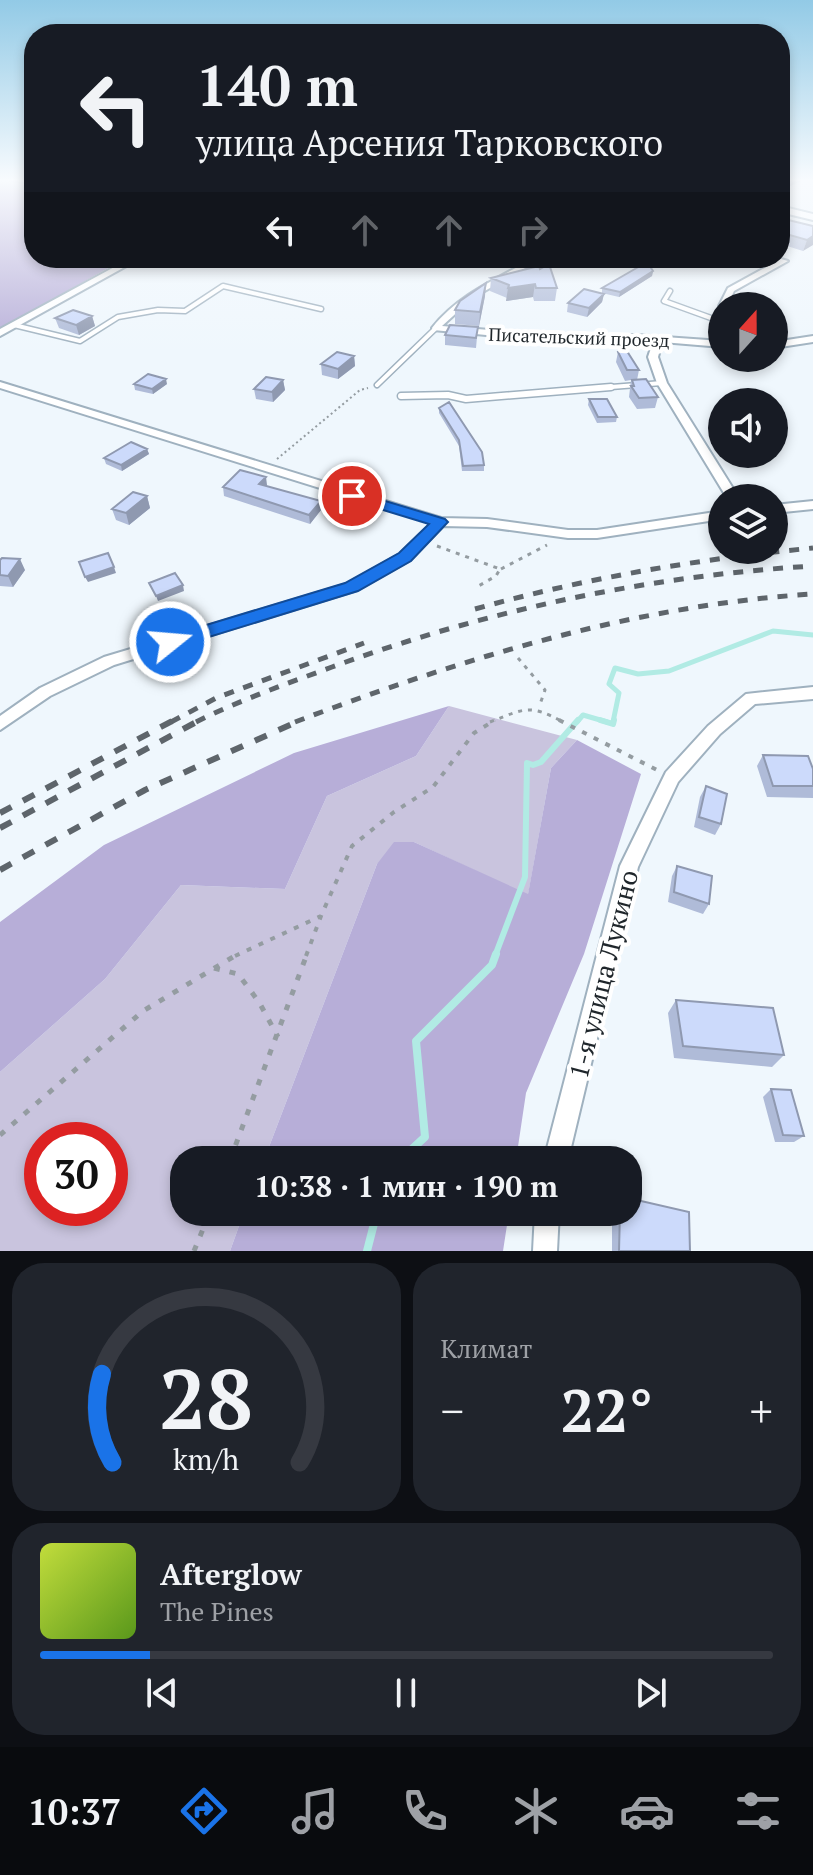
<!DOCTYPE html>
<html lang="ru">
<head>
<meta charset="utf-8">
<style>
	body { margin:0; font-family:"PT Serif",serif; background:#20242c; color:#f1f3f6; height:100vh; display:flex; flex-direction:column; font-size:30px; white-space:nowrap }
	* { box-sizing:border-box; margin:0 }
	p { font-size:26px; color:#9ea1a6 }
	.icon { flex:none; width:44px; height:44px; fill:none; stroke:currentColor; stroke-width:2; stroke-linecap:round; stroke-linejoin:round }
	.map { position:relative; height:1251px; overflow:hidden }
	.side { display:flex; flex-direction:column; gap:12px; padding:12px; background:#0d0f14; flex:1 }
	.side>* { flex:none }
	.hud { position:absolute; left:24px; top:24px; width:766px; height:244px; border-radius:32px; box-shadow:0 4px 12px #0003; background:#171b24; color:#f1f3f6; overflow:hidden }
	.needle { width:52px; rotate:21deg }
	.fabs { position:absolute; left:708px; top:292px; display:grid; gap:16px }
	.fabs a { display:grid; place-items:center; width:80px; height:80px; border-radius:50%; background:#171b24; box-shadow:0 4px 12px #0003; font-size:40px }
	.speed { position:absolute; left:24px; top:1122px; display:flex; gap:16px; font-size:40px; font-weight:700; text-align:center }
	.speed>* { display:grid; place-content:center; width:104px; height:104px; border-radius:50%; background:#171b24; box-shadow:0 4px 12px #0003; line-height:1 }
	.speed .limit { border:12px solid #d22; background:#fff; color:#111 }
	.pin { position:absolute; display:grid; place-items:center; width:68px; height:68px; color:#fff; margin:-34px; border:4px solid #fff; border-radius:50%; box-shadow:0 2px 8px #0007 }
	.me { position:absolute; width:88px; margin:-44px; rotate:73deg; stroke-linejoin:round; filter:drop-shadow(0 0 6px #0008) }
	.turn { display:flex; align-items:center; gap:28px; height:168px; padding:0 40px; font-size:36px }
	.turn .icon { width:104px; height:104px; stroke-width:2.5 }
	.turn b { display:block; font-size:56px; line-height:68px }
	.lanes { display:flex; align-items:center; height:76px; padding:0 40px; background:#0003; justify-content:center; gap:40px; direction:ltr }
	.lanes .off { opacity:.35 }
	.big { font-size:60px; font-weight:700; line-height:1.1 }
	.side .card { flex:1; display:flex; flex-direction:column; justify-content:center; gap:12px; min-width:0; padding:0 28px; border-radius:32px; background:#20242c }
	.side .dial { align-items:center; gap:0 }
	.dial svg { height:208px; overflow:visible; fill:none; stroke:#363941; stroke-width:7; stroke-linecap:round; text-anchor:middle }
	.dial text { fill:#f1f3f6; stroke:none }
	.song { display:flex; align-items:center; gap:24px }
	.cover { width:96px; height:96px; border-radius:12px; background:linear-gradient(135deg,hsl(70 70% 55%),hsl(90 70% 35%)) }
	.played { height:8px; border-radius:4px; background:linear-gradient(90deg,#1a73e8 15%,#363941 15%) }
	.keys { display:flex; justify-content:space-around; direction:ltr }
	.heat { display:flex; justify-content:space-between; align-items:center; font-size:44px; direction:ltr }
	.side .tiles { flex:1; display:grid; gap:12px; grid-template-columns:1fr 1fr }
	.card:last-child { grid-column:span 2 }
	.trip { position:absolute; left:170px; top:1146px; width:472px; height:80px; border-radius:32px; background:#171b24; box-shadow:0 4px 12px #0003; font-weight:700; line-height:80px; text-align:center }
	.tabs { display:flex; height:128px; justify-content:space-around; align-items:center; background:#090b0e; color:#9ea1a6 }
	.tabs .icon { width:56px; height:56px }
	.tabs .on { color:#1a73e8 }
	.tabs b { font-size:36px; color:#f1f3f6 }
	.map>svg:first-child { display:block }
</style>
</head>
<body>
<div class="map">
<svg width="813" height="1251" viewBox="0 0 813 1251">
	<rect width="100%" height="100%" fill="#eff7fd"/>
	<path fill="#c9c4de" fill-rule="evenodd" d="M449,706l128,34 -26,28 -23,127 -114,-53 -37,22 -113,296h-80v52h60l-14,39h-230v-179l105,-93 76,-94 104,4 42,-93 89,-40zM42,1140h68v68h-68z"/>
	<path fill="#b7aed8" d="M3,179h31v79h92l-126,71v-148z
		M449,706l-33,50 -89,40 -42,93 -104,-4 -76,94 -105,93v-150l104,-77 190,-92z
		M577,740l64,34 -57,180 -58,139 -10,67h-252l113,-296 17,-22h20l114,52 23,-126z
		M244,1212h265l-6,39h-273z"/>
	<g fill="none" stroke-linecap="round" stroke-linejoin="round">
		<path stroke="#b1ebe4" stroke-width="5" d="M577,722l6,-7 24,7
			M613,722l6,-29 -10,-9 6,-16 23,6 31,-3 104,-40 40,4"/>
		<path stroke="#b1ebe4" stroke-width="6" d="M600,720l13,4 1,-4
			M495,956l30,-79 2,-114 6,2 8,-3 37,-42"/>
		<path stroke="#b1ebe4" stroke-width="8" d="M400,1160l25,-23 -9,-96 76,-76 4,-11
			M367,1251l10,-39"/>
		<defs>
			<path id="lane-far1" d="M670,291l-6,10 58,21
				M14,325l66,16 38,-24 40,-7 27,1 38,-25 98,23
				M377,385l59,-57
				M586,389l76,-6"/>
			<path id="lane" d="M401,396l47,-1 18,4 145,-12"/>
			<path id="street" d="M131,258h10l-141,78v-7z
				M534,258h9l-69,39 -32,29 120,10 74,-1 86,6v6l-60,-5 -4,15 9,26 72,115h-12l-70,-115 -9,-26 5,-15h-91l-129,-12 -1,-2c27,-34 65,-49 102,-70z
				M781,259l7,2 -54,30 -7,15 -7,2 -1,-2 9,-18z
				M813,336v6l-39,6v-6z
				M0,382l441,136 46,1 81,11h29l125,-19v8l-125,19h-29l-81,-11 -44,-1 -33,34 -53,30 -243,75 -64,31 -50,34v-14l40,-28 64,-31 243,-73 53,-30 32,-31 -432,-135z
				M813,501v8l-39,4v-8z
				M813,687v12l-58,5 -35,30 -42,48 -40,85 -70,293h-24l76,-294 46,-94 42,-46 38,-32z
				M535,1212h24l-2,39h-24z"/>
			<path id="secondary" d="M780,206l33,8v6l-33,-8z"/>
		</defs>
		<use href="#lane-far1" stroke="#9fb1bf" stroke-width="7"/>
		<use href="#lane" stroke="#9fb1bf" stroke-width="9"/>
		<use href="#street" stroke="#9fb1bf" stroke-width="4"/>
		<use href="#secondary" stroke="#9fb1bf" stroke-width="4"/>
		<path stroke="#949ca1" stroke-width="2" stroke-dasharray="2 3" stroke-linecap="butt" d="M277,459l83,-69 8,-2"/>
		<path stroke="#949ca1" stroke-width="3" stroke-dasharray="4 6" stroke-linecap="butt" d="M437,546l63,23 -4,7 -21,12
			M501,569l46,-24
			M518,658l27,32 -6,17
			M490,722c34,-13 39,-19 73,0"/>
		<path stroke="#949ca1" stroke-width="4" stroke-dasharray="5 8" stroke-linecap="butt" d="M559,720l98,50
			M235,956l86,-40 31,-70 42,-34 39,-25 41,-54 21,-13
			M306,956l15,-40"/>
		<path stroke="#949ca1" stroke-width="5" stroke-dasharray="6 10" stroke-linecap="butt" d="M214,968l24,6 21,28 19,35
			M0,1135l143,-124 95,-57
			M230,1160l77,-206
			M194,1251l16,-39"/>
		<use href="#lane-far1" stroke="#fff" stroke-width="4"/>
		<use href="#lane" stroke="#fff" stroke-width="6"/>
		<use href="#street" fill="#fff" fill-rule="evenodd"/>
		<use href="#secondary" fill="#fff" fill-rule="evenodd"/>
		<path stroke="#5e656b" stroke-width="5" stroke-dasharray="10 10" stroke-linecap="butt" d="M475,609c111,-31 223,-50 338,-61
			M171,722l45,-24 148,-55
			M196,722c44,-22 90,-38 136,-55 156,-57 315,-91 481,-101
			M295,722c166,-63 340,-117 518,-128"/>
		<path stroke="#5e656b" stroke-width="6" stroke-dasharray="13 13" stroke-linecap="butt" d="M0,813l174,-93
			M0,828l200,-108
			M0,870l145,-80 156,-70"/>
	</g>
	<path fill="#afbbd8" d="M34,179v12l-23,-3 -2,-7z
		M780,179h25l-17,8 -8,-2z
		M780,218l33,8 -10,25 -16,-5 -7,6z
		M747,258h25l-6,5z
		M540,269l17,19 -2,13h-21l-1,-4 -27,4 1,-3 -17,-7 1,-13z
		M653,271l-1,5 -33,21 -17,-4v-5z
		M604,294l-2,8 -15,15 -20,-5 1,-9z
		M485,296l-6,30 -24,-2v-14z
		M92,316l3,10 -16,9 -20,-7 -4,-10z
		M445,335l32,2 -1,11 -31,-3z
		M618,352l21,18 -2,10 21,17 -3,11 -18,1 -8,-12 2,-17 -6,1 -9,-19z
		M354,356l1,10 -17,13 -16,-4 -1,-11z
		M283,380l2,10 -12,12 -17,-3 -2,-10z
		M134,384h33l-14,10 -18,-4z
		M589,399l28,18 -1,5 -19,1 -9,-18z
		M439,408l45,57v6h-22l-3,-25 -20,-33z
		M147,449l2,5 -27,17 -16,-7 -2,-6z
		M266,477v9l55,24 -11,14 -86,-28 -1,-9z
		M147,496l3,12 -21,17 -13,-5 -4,-11z
		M0,560l25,10 -12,17 -13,-1z
		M763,755l50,14v29l-46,-1 -10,-31z
		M706,786l15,38 -6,11 -21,-8 6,-30z
		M677,866l32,38 -6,10 -35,-12 4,-26z
		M676,1000l108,55 -12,12 -98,-9 -6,-45z
		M771,1089l33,47 -10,6h-19l-12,-45z
		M612,1212h16l62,39h-78z"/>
	<path fill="#8f99b0" d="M790,179h15l-17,8z
		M790,235l-3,11 -7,6v-9z
		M813,236v9l-10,6 4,-11z
		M653,271l-1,5 -33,21 1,-5z
		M486,283l-1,13 -6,30 1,-14z
		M535,284l-2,13 -27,4 2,-13z
		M604,294l-2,8 -15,15 2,-9z
		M92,316l3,10 -16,9 -3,-10z
		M354,356l1,10 -17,13v-10z
		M166,379l1,5 -14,10 -1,-5z
		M283,380l2,10 -12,12 -1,-10z
		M147,449l2,5 -27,17 -1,-6z
		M266,477l1,8 -7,8 -1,-9z
		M147,496l3,12 -21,17 -3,-12z
		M321,501v9l-11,14 -1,-9z
		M20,559l5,11 -12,17 -5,-11z
		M114,567l2,6 -28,9 -3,-5z
		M183,585l1,6 -26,10 -2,-5z"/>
	<path fill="#ccdafb" stroke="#8f99b0" stroke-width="2" d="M15,179h19v5l-25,-3z
		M780,218l33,8v10l-6,4 -17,-5 -10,8z
		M647,262l6,9 -33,21 -18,-4z
		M549,264l8,24h-21l-1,-4 -27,4 1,-3 -18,-7 48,-12 1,3z
		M486,283l-6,29 -25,-2 5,-9z
		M584,289l20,5 -15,14 -21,-5z
		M73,310l19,6 -16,9 -21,-7z
		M450,325l28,2 -2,11 -31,-3z
		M625,348l14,22h-12l-9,-18z
		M337,352l17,4 -16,13 -17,-5z
		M148,374l18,5 -14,10 -18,-5z
		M266,377l17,3 -11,12 -18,-3z
		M646,379l12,18 -19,1 -8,-12h3l-2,-6z
		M589,399h18l10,18h-19z
		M449,402l33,50 2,13 -21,1 -4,-26 -20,-32z
		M131,442l16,7 -26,16 -17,-7z
		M240,470l26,7 -7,7 62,17 -12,14 -86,-28z
		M133,492l14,4 -21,17 -14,-4z
		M108,553l6,14 -29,10 -6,-15z
		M2,558l18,1 -12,17 -8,-1v-15z
		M175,573l8,12 -27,11 -7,-13z
		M763,755l45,1 5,13v17h-40z
		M706,786l21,8 -6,30 -22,-7z
		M677,866l35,10 -3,28 -35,-12z
		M676,1000l97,8 11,47 -101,-9z
		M771,1089l20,1 13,46 -21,-1z
		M628,1198l61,14 1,39h-71l1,-39h8z"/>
	<linearGradient id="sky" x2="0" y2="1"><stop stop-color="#92cae6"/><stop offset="0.51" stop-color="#f8fbfe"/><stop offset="1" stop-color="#f8fbfe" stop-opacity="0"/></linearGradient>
	<rect width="813" height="354" fill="url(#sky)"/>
	<path fill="#1a73e8" stroke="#114b97" stroke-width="2" d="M352,491l93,28 3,3 -37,39 -53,30 -188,58 -7,-2 -3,-5 3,-4 182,-55 54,-30 30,-29 -82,-25v-7z"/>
	<g text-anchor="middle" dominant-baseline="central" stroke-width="8" stroke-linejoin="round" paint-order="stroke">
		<g font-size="18" fill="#1f262b" stroke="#fff">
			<text transform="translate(579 337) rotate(2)">Писательский проезд</text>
		</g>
		<g font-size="26" fill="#1f262b" stroke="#fff">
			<text transform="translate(603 974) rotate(-76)">1-я улица Лукино</text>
		</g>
	</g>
</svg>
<div class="fabs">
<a><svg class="needle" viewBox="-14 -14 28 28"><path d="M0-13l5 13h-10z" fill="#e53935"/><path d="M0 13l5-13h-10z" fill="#9ea1a6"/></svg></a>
<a><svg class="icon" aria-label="sound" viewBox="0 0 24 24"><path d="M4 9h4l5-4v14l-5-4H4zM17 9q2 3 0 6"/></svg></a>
<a><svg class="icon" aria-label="layers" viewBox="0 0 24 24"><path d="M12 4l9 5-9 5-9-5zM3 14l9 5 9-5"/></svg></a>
</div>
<div class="speed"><div class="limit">30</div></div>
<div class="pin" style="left:352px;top:496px;background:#d93025"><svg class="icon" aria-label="arrive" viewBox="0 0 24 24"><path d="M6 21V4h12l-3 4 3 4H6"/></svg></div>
<svg class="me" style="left:170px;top:642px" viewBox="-20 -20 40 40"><circle r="17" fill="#1a73e8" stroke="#fff" stroke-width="3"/><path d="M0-11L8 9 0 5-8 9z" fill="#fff"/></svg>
<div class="trip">10:38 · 1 мин · 190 m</div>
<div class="hud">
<div class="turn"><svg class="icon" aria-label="left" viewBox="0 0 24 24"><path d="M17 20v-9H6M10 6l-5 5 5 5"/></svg><div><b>140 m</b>улица Арсения Тарковского</div></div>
<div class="lanes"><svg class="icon" aria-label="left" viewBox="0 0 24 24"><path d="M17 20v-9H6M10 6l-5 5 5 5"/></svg><svg class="icon off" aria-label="ahead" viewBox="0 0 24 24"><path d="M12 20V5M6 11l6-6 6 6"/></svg><svg class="icon off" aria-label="ahead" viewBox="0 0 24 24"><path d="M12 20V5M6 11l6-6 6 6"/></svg><svg class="icon off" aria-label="right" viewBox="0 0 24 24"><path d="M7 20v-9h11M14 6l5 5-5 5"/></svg></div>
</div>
</div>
<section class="side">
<div class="tiles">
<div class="card dial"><svg viewBox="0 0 100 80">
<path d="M14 69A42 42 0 1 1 86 69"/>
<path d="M14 69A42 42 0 0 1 10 35" stroke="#1a73e8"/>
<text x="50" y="56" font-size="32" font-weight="700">28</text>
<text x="50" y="72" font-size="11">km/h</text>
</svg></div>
<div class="card"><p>Климат</p>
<div class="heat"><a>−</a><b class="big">22°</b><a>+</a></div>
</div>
<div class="card">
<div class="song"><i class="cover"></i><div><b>Afterglow</b><p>The Pines</p></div></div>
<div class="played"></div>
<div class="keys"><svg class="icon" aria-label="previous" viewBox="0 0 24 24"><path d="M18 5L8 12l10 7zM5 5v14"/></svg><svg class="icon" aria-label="pause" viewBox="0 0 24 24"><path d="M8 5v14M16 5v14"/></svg><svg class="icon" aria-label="next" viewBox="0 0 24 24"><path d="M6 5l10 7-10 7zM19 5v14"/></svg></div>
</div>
</div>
</section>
<nav class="tabs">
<b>10:37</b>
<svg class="icon on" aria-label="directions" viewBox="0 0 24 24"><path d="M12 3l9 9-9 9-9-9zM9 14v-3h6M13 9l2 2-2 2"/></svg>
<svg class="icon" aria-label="music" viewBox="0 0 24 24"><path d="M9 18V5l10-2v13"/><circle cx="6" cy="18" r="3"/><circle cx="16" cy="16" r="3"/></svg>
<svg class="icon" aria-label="phone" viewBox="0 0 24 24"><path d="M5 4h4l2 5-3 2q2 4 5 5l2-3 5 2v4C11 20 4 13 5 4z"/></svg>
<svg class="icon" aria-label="climate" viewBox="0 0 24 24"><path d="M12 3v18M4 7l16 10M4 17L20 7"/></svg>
<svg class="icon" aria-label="car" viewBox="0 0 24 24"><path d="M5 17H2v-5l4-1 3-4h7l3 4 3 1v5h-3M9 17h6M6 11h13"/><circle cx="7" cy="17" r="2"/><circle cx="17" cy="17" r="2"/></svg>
<svg class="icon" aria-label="filters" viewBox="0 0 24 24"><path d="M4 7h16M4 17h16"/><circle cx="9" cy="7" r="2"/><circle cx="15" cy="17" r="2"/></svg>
</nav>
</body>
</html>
